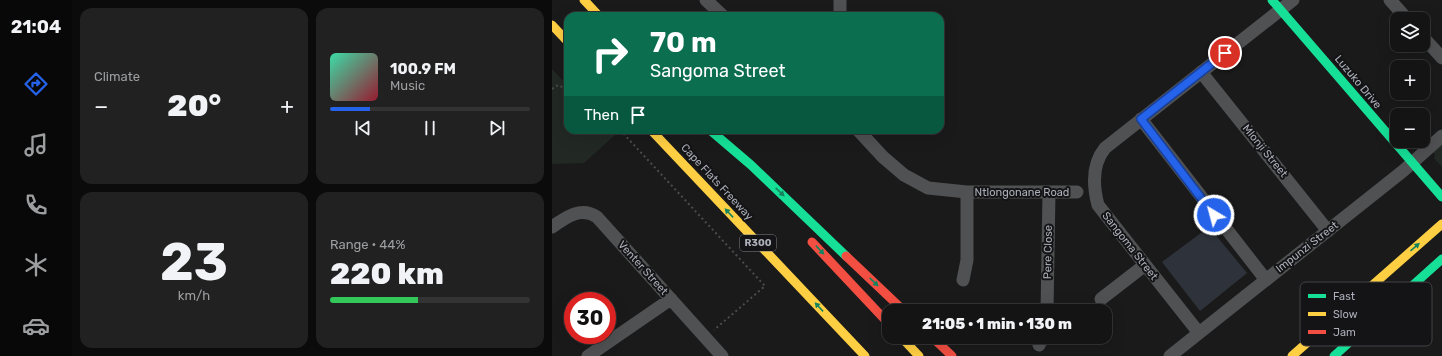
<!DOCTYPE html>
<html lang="en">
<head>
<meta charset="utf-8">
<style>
	body { margin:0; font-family:Rubik,sans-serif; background:#212122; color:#f1f3f6; height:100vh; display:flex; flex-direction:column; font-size:15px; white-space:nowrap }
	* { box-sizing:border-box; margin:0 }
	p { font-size:13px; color:#9d9ea0 }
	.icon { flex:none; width:22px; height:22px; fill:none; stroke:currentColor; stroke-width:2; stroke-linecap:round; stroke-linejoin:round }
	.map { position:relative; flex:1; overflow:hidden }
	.details { display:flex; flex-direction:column; gap:8px; padding:8px; background:#0b0b0b; width:480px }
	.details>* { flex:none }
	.banner { position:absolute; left:12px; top:12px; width:380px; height:122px; border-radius:12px; box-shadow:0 4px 16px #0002,0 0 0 1px #333334; background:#0b6e4f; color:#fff; overflow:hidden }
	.controls { position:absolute; left:838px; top:12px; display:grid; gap:8px }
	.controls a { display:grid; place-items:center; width:40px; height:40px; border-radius:8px; background:#141414; box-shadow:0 4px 16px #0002,0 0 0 1px #333334; font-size:20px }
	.speed { position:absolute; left:12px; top:292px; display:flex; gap:8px; font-size:20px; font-weight:700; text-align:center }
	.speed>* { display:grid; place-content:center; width:52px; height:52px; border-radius:50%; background:#141414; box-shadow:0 4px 16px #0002,0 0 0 1px #333334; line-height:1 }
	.speed .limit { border:6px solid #d22; background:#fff; color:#111 }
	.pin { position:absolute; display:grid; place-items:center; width:34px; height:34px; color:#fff; margin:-17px; border:2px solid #fff; border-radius:50%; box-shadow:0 1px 4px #0007 }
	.me { position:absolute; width:44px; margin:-22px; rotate:323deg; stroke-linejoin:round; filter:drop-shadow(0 0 3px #0008) }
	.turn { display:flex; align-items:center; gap:14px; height:84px; padding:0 20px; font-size:18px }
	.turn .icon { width:52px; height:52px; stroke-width:2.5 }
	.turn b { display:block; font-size:28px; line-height:34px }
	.then { display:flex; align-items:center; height:38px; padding:0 20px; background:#0003; gap:8px; font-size:15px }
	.big { font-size:30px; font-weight:800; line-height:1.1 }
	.details .widget { flex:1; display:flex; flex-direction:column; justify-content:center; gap:6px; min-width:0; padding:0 14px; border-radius:12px; background:#212122 }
	.details .dial { align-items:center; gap:0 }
	.dial b { font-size:52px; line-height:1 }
	.song { display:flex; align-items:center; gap:12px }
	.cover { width:48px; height:48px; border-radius:6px; background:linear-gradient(135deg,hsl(160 70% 55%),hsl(350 70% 35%)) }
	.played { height:4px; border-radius:2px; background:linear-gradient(90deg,#2563eb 20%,#333334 20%) }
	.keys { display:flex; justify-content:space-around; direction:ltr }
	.heat { display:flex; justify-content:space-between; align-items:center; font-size:22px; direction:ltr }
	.charge { height:6px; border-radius:3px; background:linear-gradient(90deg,#34c759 44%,#333334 0) }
	.details .tiles { flex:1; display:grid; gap:8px; grid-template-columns:repeat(2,1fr) }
	.trip { position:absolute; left:330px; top:304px; width:230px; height:40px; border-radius:12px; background:#141414; box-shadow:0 4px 16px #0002,0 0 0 1px #333334; font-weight:800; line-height:40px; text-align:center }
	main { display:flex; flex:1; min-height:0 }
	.menu { display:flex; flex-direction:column; width:72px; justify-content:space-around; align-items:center; background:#080808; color:#9d9ea0 }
	.menu .icon { width:28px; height:28px }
	.menu .on { color:#2563eb }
	.menu b { font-size:18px; color:#f1f3f6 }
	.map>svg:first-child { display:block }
</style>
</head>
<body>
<main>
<nav class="menu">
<b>21:04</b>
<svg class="icon on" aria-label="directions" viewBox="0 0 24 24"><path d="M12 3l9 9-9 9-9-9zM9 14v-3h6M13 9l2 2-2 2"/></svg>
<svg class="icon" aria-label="music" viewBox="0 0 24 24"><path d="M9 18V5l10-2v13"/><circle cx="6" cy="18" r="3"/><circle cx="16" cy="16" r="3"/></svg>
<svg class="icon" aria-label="phone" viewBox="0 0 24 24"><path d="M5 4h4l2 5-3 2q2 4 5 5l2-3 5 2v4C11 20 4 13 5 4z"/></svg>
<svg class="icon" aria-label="climate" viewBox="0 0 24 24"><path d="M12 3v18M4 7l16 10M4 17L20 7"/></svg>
<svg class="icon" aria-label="car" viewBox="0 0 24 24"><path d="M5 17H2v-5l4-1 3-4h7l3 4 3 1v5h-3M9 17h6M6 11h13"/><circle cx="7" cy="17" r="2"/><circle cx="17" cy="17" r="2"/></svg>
</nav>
<section class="details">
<div class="tiles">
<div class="widget"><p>Climate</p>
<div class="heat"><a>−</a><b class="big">20°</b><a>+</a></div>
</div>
<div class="widget">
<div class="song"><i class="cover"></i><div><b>100.9 FM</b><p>Music</p></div></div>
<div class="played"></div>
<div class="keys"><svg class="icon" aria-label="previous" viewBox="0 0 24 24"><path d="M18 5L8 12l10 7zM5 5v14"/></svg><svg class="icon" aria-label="pause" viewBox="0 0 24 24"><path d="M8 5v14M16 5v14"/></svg><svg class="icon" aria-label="next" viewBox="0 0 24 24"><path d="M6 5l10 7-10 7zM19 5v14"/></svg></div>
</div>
<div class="widget dial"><b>23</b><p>km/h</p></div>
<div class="widget"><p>Range · 44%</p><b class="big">220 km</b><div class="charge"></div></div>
</div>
</section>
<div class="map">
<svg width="890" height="356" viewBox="0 0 890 356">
	<rect width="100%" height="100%" fill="#1a1a1a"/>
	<path fill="#222924" d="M0,69l16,17v44h42l5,5 -31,28 -32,1z
		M890,143v24l-8,-9 1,-3 -3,-4z"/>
	<path fill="#2e333b" d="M657,227l38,46 -47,38 -38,-49z"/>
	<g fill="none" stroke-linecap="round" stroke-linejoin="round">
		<path stroke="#4b4c4e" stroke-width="2" stroke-dasharray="2 3" stroke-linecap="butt" d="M0,89l6,-4 10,5
			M68,130l145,156 -51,44"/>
		<path stroke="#505153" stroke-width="13" d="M154,0l17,16
			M838,0l17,19
			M288,16v-16
			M871,37l19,21
			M649,72l127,159
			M589,119l125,161
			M306,130l25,27 21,18 24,13 39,4h110
			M0,227c14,-10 29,-21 45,-10l125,139
			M411,280l4,-20v-68
			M549,299l44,-34
			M495,311l2,-118
			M647,333l-101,-128c-5,-19 -6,-41 7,-57l188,-148
			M487,345l4,-8
			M36,356l83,-57
			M618,356l233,-185 39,-35"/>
		<path stroke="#16e098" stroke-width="9" d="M720,0l170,197
			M158,130l41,35 95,91
			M782,356l108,-97"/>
		<path stroke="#ffcf43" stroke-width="9" d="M32,0l15,16
			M0,25l16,17
			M99,130l214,226
			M349,337l18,19
			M740,356l150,-132"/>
		<path stroke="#f24e42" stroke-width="9" d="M260,242l77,82
			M294,256l58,55
			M380,337l20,19"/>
	</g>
	<defs><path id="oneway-solid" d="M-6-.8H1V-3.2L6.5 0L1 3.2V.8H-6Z"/></defs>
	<g fill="#15845e">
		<use href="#oneway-solid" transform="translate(228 192) rotate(43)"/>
		<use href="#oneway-solid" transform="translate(177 213) rotate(-133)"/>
		<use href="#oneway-solid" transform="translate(863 247) rotate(-41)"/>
		<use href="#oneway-solid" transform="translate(268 250) rotate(47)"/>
		<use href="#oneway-solid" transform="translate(322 282) rotate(44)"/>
		<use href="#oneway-solid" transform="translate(267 307) rotate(-133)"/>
	</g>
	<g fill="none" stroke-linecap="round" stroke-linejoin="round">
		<defs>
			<path id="route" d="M662,215l-73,-96 84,-66"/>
		</defs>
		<use href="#route" stroke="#184099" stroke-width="10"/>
		<use href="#route" stroke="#2563eb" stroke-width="7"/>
	</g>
	<g text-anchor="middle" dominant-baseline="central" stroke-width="4" stroke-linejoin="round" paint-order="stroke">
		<rect fill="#141416" stroke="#7e8088" stroke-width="1" x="188" y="235" width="36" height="16" rx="3"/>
		<g font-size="10" font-weight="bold" fill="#acafb9">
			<text x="206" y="243">R300</text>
		</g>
		<g font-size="11" fill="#acafb9" stroke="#141416">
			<text transform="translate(806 82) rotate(50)">Luzuko Drive</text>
			<text transform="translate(713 151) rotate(51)">Mlonji Street</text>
			<text transform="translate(165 182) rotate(47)">Cape Flats Freeway</text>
			<text x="470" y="192">Ntlongonane Road</text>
			<text transform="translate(578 246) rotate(52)">Sangoma Street</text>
			<text transform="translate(755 247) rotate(-38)">Impunzi Street</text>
			<text transform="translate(496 252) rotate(-89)">Pere Close</text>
			<text transform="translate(91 268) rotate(48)">Venter Street</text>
		</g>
	</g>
	<rect x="748" y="282" width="132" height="64" rx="6" fill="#141416" stroke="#424247" stroke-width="1"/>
	<rect x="756" y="294" width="18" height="4" fill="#16e098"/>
	<rect x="756" y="312" width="18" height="4" fill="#ffcf43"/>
	<rect x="756" y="330" width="18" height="4" fill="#f24e42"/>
	<g font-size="11" fill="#acafb9">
		<text x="781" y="300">Fast</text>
		<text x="781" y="318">Slow</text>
		<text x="781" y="336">Jam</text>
	</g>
</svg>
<div class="controls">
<a><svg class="icon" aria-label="layers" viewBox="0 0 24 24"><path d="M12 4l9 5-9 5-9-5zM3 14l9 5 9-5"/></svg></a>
<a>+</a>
<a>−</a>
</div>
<div class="speed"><div class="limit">30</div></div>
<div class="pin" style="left:673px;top:53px;background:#d93025"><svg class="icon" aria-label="arrive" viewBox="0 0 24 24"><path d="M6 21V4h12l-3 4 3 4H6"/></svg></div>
<svg class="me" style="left:662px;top:215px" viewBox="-20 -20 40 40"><circle r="17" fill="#2563eb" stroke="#fff" stroke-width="3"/><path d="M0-11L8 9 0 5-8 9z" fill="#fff"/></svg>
<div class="trip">21:05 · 1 min · 130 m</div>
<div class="banner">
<div class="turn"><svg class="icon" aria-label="right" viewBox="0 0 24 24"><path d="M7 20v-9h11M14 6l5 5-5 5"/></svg><div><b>70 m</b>Sangoma Street</div></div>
<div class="then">Then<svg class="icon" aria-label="arrive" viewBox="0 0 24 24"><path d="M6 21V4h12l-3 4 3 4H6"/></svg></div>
</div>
</div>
</main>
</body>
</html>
